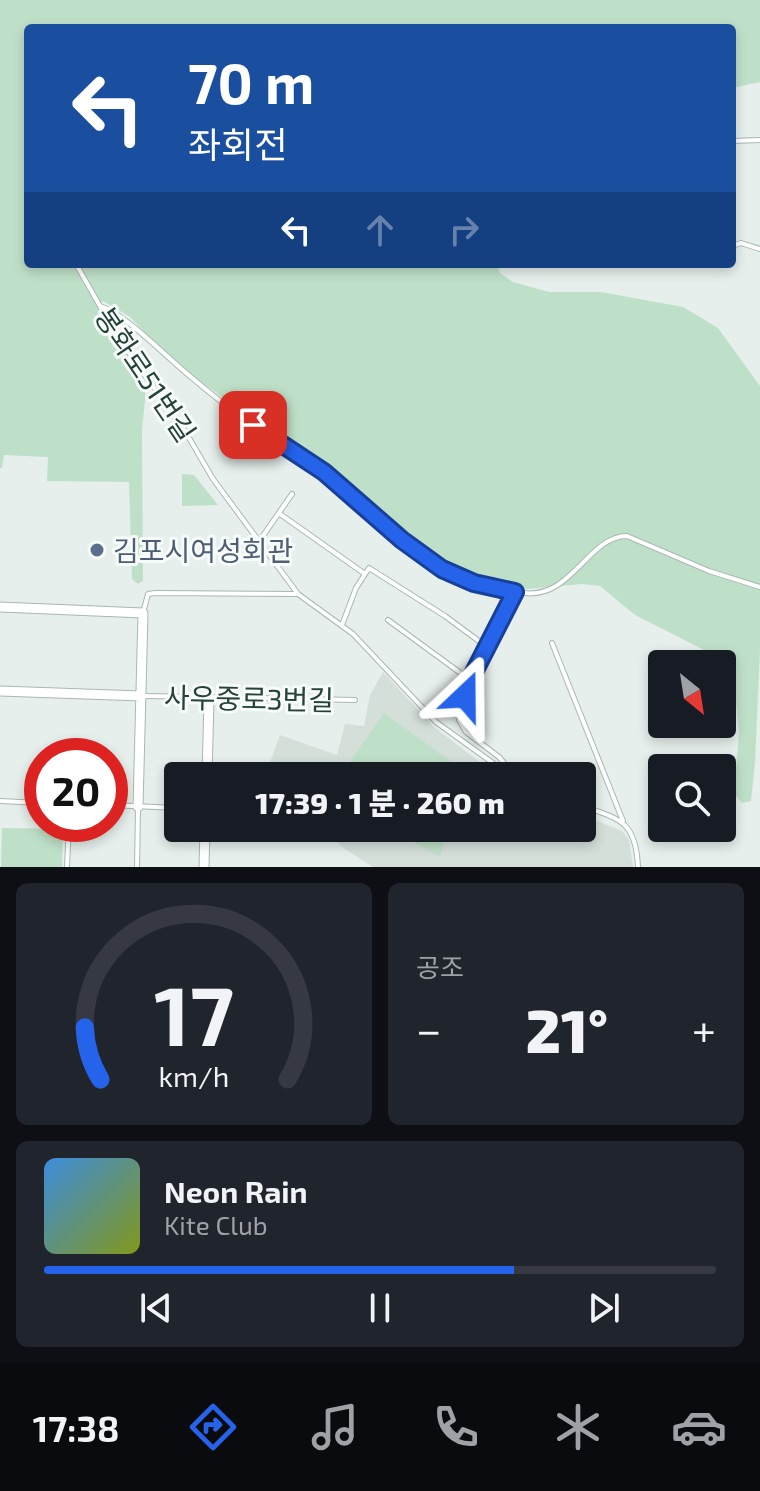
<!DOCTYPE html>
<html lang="ko">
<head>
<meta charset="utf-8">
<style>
	body { margin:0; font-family:"Exo 2","Noto Sans KR",sans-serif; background:#20242c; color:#f1f3f6; height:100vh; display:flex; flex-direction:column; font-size:30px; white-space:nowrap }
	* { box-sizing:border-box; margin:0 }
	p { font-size:26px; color:#9ea1a6 }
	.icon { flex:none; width:44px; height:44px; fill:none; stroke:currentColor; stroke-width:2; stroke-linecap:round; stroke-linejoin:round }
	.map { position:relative; height:867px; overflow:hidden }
	.drawer { display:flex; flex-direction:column; gap:16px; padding:16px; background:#0d0f14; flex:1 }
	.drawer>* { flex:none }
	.guide { position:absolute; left:24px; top:24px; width:712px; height:244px; border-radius:8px; box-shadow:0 4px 12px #0003; background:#1a4fa0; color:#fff; overflow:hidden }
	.needle { width:52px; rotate:150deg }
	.controls { position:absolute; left:648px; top:650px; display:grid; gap:16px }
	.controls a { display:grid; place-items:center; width:88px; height:88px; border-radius:8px; background:#171b24; box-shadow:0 4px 12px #0003; font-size:40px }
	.speed { position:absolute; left:24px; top:738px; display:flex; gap:16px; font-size:40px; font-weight:700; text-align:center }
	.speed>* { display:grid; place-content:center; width:104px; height:104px; border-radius:50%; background:#171b24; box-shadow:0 4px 12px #0003; line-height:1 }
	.speed .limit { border:12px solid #d22; background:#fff; color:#111 }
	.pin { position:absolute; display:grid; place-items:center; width:68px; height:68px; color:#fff; margin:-34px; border-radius:16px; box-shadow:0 4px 12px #0006 }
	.me { position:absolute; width:88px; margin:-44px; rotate:23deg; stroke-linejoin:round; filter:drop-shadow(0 0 6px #0008) }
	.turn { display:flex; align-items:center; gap:28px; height:168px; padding:0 32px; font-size:36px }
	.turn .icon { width:104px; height:104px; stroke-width:2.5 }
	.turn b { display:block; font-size:56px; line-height:68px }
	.lanes { display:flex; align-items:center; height:76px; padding:0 32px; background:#0003; justify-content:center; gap:40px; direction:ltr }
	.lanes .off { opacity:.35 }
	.big { font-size:60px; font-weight:800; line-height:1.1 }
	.drawer .widget { flex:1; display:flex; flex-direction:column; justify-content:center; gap:12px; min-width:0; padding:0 28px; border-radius:12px; background:#20242c }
	.drawer .dial { align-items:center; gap:0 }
	.dial svg { height:208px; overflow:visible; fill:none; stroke:#363941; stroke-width:7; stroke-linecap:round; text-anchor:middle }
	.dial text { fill:#f1f3f6; stroke:none }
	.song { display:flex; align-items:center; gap:24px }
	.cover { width:96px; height:96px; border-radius:12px; background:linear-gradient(135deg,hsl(210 70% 55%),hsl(70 70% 35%)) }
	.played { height:8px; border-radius:4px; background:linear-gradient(90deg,#2563eb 70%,#363941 70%) }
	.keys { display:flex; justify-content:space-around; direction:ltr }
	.heat { display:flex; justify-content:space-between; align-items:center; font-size:44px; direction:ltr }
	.drawer .tiles { flex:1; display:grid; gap:16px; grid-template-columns:1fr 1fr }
	.widget:last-child { grid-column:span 2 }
	.trip { position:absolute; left:164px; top:762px; width:432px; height:80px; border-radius:8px; background:#171b24; box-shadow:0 4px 12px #0003; font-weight:800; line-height:80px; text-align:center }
	.menu { display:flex; height:128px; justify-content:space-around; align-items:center; background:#090b0e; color:#9ea1a6 }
	.menu .icon { width:56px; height:56px }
	.menu .on { color:#2563eb }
	.menu b { font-size:36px; color:#f1f3f6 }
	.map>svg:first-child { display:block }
</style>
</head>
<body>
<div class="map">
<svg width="760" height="867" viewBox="0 0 760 867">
	<rect width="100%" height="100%" fill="#e6efeb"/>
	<path fill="#d4dfda" d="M383,672l51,55 64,49h-233l15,-41 57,20 8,-31 19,2 6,-31z
		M582,815l40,16 7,9 4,27h-260l-28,-18 -25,-21h262z"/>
	<path fill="#bfe0c8" d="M0,0h760v82l-28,6v-60h-704v236h469l3,9 13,9 36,10h52l82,15 35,21 42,58v265l-5,111 -4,39 -9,2 -8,-9 5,-62 -3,-30 -9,-30 -15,-18 -77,-39 -35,-29 -18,-2 -55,5 -52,-9 -34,-15 -43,-31 -71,-64 -126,-88 -43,-36 -28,-29 -27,-16 -4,3 1,6 36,56 10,23 -4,42 1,150 -5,3 -6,-5 -3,-97 -82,-1 1,-24 -44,-2 -2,13h-2z
		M182,474l12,1 24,30 -36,1z
		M384,713l76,55 -1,8h-99l-3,-4 -10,-6z
		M2,828l61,1 -1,38h-61z
		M389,828h58l-7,29z"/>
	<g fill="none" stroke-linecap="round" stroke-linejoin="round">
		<defs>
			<path id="service" d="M732,141l28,-1
				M732,246l9,-3 19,6
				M76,264l41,72 68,95 28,48 85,115 55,40 83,88 75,54
				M100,306c26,8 68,53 91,71 20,17 41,34 63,48 24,16 49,30 71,48 70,55 103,109 199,120 48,6 64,-57 103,-57l82,35 51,16
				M280,514l85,60
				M258,543l34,-49
				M515,592l-45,88 -11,40 7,12 33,25 16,19
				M143,613l5,-19 7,-1 143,1
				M388,620l82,60
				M342,625l14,-37 13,-20 76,48 42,31
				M552,643l71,178
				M145,696l210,4
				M0,801l42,2
				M110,805l68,3
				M582,806c39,13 54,16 56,61
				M67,867l2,-43
				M137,867l1,-58"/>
			<path id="minor" d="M0,607l143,6 -5,194
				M0,691l142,5
				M207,776l2,-77
				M204,867l1,-39"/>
		</defs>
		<use href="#service" stroke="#a8b8b2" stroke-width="6"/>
		<use href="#minor" stroke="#a8b8b2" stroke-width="11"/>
		<use href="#service" stroke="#fff" stroke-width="4"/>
		<use href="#minor" stroke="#fff" stroke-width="9"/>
	</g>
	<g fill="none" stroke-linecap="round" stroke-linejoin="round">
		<defs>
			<path id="route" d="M253,425l71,47 78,68 40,29 32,14 41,9 -45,88 -5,16"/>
		</defs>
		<use href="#route" stroke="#184099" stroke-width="20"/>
		<use href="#route" stroke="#2563eb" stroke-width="14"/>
	</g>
	<circle fill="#5c6f8a" stroke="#f7fbf9" stroke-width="3" cx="97" cy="550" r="8"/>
	<g text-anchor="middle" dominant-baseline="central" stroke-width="6" stroke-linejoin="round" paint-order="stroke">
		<g font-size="28" fill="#24423a" stroke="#f7fbf9">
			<text transform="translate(146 374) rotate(56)">봉화로51번길</text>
			<text transform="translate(249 698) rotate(1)">사우중로3번길</text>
		</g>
		<g font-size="28" fill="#4e5e75" stroke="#f7fbf9" text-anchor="start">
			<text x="113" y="550">김포시여성회관</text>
		</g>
	</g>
</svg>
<div class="controls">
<a><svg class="needle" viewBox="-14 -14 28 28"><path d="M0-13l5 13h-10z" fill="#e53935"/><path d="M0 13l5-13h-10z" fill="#9ea1a6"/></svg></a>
<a><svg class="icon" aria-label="search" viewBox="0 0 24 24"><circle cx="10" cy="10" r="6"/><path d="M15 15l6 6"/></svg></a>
</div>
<div class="speed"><div class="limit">20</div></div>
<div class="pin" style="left:253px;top:425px;background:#d93025"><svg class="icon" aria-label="arrive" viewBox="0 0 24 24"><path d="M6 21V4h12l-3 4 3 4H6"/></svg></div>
<svg class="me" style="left:465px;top:696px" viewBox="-20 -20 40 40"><path d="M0-17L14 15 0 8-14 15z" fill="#2563eb" stroke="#fff" stroke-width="4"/></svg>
<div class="trip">17:39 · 1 분 · 260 m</div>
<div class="guide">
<div class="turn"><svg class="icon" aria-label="left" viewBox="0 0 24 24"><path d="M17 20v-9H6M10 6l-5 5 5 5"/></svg><div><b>70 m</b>좌회전</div></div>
<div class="lanes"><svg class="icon" aria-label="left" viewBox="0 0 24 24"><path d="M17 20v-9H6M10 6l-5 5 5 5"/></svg><svg class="icon off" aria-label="ahead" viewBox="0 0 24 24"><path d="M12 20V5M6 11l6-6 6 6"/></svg><svg class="icon off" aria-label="right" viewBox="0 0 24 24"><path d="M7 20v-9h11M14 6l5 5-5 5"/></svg></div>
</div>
</div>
<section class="drawer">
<div class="tiles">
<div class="widget dial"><svg viewBox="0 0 100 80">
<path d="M14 69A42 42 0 1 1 86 69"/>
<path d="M14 69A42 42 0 0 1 8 49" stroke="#2563eb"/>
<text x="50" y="56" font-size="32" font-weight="700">17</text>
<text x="50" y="72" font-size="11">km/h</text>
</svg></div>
<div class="widget"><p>공조</p>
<div class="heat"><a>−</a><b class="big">21°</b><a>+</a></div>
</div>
<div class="widget">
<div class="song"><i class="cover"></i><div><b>Neon Rain</b><p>Kite Club</p></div></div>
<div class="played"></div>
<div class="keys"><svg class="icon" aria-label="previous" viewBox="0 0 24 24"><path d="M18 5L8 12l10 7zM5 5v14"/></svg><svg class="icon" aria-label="pause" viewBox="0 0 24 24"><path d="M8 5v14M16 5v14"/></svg><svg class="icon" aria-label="next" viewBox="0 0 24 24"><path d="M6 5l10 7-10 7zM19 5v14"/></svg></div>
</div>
</div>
</section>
<nav class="menu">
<b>17:38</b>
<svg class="icon on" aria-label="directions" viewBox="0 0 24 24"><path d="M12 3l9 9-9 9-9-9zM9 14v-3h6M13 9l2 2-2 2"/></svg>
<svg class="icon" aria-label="music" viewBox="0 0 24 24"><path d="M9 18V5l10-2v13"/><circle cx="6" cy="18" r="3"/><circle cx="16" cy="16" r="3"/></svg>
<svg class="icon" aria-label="phone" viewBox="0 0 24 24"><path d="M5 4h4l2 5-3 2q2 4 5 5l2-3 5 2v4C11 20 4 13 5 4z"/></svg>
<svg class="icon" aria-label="climate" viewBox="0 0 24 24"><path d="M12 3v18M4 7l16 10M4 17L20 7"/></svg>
<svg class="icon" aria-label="car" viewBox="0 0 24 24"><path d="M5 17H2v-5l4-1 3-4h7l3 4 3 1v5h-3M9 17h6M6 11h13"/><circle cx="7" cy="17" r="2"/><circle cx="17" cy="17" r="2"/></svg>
</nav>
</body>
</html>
